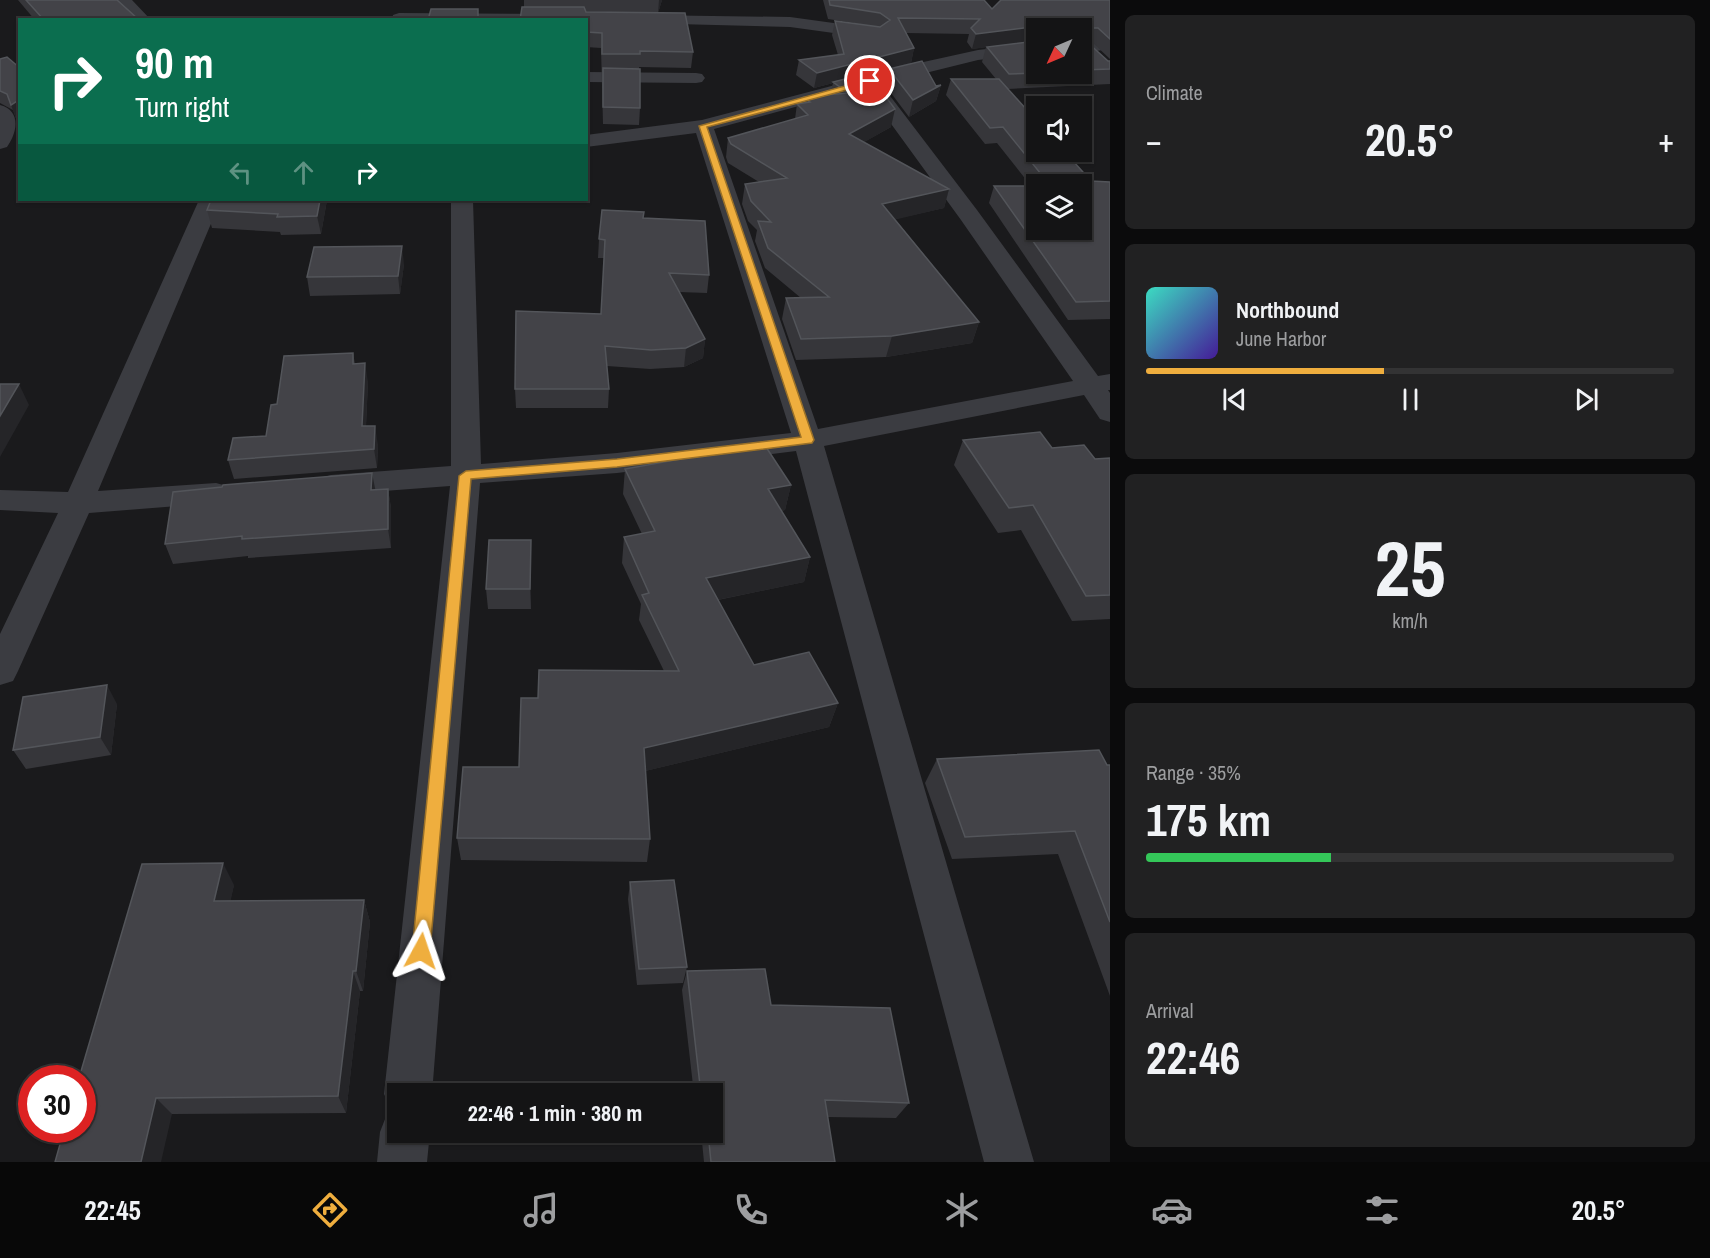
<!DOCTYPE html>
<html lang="en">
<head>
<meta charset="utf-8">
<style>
	body { margin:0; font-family:"Archivo Narrow",sans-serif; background:#212122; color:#f1f3f6; height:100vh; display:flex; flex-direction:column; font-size:22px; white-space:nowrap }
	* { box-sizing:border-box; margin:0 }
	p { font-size:20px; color:#9d9ea0 }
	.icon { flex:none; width:33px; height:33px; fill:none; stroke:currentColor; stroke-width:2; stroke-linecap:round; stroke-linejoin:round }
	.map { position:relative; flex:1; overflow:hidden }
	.panel { display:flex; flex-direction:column; gap:15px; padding:15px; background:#0b0b0c; width:600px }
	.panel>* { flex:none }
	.top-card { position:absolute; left:18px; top:18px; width:570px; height:183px; border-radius:0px; box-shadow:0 2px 4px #0004,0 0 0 2px #333334; background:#0b6e4f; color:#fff; overflow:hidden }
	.needle { width:39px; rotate:226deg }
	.buttons { position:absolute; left:1026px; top:18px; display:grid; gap:12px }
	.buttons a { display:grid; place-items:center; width:66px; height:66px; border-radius:0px; background:#141415; box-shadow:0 2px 4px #0004,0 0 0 2px #333334; font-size:30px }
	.speed { position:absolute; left:18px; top:1065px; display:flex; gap:12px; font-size:30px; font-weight:700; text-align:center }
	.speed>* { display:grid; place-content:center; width:78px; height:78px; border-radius:50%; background:#141415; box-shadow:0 2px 4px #0004,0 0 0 2px #333334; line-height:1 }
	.speed .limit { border:9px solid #d22; background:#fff; color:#111 }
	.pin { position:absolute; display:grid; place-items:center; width:51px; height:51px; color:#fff; margin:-26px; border:3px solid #fff; border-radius:50%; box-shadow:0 2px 6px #0007 }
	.me { position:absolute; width:66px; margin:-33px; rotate:5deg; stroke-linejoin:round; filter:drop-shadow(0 0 4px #0008) }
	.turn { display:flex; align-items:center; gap:21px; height:126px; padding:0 18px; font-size:27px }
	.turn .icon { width:78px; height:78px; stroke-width:2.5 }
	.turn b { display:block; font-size:42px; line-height:51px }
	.lanes { display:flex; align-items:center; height:57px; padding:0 18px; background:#0003; justify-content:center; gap:30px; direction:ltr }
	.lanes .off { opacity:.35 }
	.big { font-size:45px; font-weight:800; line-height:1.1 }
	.panel .card { flex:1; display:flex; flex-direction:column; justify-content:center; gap:9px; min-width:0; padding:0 21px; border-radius:9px; background:#212122 }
	.panel .dial { align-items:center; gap:0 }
	.dial b { font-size:78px; line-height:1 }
	.song { display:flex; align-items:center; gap:18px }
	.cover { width:72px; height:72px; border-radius:9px; background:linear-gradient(135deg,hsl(170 70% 55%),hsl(260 70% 35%)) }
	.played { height:6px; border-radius:3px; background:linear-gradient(90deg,#efae3e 45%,#333334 45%) }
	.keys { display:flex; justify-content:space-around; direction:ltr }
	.heat { display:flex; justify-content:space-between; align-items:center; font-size:33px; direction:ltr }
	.charge { height:9px; border-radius:4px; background:linear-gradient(90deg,#34c759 35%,#333334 0) }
	.trip { position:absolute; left:387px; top:1083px; width:336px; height:60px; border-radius:0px; background:#141415; box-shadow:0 2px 4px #0004,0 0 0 2px #333334; font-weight:800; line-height:60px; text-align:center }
	.tabs { display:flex; height:96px; justify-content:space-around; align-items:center; background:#080808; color:#9d9ea0 }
	.tabs .icon { width:42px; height:42px }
	.tabs .selected { color:#efae3e }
	.tabs b { font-size:27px; color:#f1f3f6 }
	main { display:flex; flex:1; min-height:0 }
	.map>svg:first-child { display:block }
</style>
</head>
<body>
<main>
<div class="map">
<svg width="1110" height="1162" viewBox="0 0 1110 1162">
	<rect width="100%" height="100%" fill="#1a1a1c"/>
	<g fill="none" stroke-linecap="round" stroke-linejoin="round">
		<path fill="#3b3c41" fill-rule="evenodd" d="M115,0h17l19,20h-17z
			M399,13l165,1 8,5 -180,1 1,-5z
			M643,15l147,2 87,12 8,5 -8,5 -87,-12 -153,-4 -2,-3 2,-3z
			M1110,39v10l-28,4v-10z
			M1036,43v10l-58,7 -97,24 96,126 121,166 12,-2v16h-2l2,3v29l-10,-3 -16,-24 -260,51 210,716h-50l-188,-711 -179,22 -137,10 -48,611h-34v38h32l-3,30h-50l3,-30 7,-18 6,-2 -9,-18 66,-608 -119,9 -11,-3 -4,-7 4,-7 11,-3 120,-9v-266h22l8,264 136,-11 174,-20 -95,-300 -110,14v-12l116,-15 217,-57 59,-13zM865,88l96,132 112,161 -255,48 -104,-300z
			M586,72l110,1 6,1 3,4 -3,4 -6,1 -110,-1z
			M0,105c22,6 17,28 7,42l-7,2z
			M199,200h22l-123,291 118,-8 11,3 4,7 -4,7 -11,3 -127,10 -71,158 -5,10 -13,4v-51l58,-121 -58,-3v-20l68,2z"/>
	</g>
	<path fill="#36363a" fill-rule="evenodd" d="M18,0h99l21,20h-103z
		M524,0h138l-4,13 35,39 -2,16 -52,-1 1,41 -1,17 -36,-1 -2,-76 -15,-1v-27l-62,-13z
		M823,0h161l8,9 118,-9v59l-18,-17h-4l20,19h2v23l-102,5 83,92 19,1v137l-42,1 -79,-117 5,-17h37l-34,-43 -12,1 -39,-49 5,-16h45l-14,-17 4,-15 -14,2 -5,-7 2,-8 -63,-1 8,15 -3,15 -42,11 22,53 -27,15 85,47 -5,19 -49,11 84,103 -7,21 -86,14 -90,3 -14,-41 4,-21h15l-36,-30 -10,-27 2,-11 -9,-9 -6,-17 3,-20 14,-2 -31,-19 -2,-6 2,-19 67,-19 2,-15 6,-1 1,-6 26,-2 3,-12 -19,5 -18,-13 3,-15 39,-5 -6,-20 3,-14 26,3 -33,-5zM1036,28h46v46h-46zM1036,184h46l-46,46z
		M0,59l20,9v51l-3,2 -4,-11 -13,-7z
		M889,69l47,17 5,-1 -5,16 -27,16 -24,-32z
		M211,200h116l-6,34 -40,1 -1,-3 -68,-4 -5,-18z
		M643,218l66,57 -2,18 -28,-1 26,47 -2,19 -19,9 -34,2 -43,-3 2,23 -1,19h-92l-1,-19 86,-75 3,-56h-6l1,-19z
		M404,264l-4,30 -90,2 -3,-19z
		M353,353l2,11 13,18 -2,44 12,19 -1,23 -143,11 -6,-19 38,-24 11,-32z
		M963,440l89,8 43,11 15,-1v161l-38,2 -51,-91 -23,3 -44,-68z
		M625,469l166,16 -6,25 -4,1 29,46 -6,25 -86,18 36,65 84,38 -9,24 -184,44 5,68 -3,23 -186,-2 -4,-22 62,-71 19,-69 126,-27 -25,-51 2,-16 -19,-41 2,-26 18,-3 -19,-40z
		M375,489h13l3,19v40l-143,10v-2l-75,8 -8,-20z
		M531,540v69h-43l-2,-20z
		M117,704l-6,51 -85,14 -13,-19z
		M937,759l173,6v231l-52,-142 -106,5 -27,-76z
		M630,882l57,85 -4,16 -46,2 -9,-86z
		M234,885l-4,16 134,-1 6,22 -7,69h-3l-14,122 -174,1 -117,48z
		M687,971l84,34 138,98 -13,15 -69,-1 8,45h-131l-3,-30h11v-38h-18l-12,-104z"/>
	<path fill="#252528" d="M659,0h3l-4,13z
		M1040,26v2h-4v13l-64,8 4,-15z
		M914,48l-3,15 -77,20 -1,-1v1l-19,5 3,-15z
		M941,85l-5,16 -27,16 4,-17z
		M20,99v20l-3,2 -6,-16z
		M895,109l-4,18 -46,26 4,-19z
		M949,189l-5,19 -67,16 5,-20z
		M320,200h7l-6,34 -4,-18z
		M402,246l2,18 -4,30 -2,-18z
		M979,322l-7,21 -86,14 6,-21z
		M705,339l-2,19 -19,9 2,-19z
		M365,363l3,19 -3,63 -3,-19z
		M19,384l10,21 -29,52v-41z
		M375,426l3,19 -1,23 -3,-19z
		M372,473l4,20 -5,-3z
		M791,485l-6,25 -23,5 6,-26z
		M388,489l3,19v40l-3,-19z
		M531,540v69l-1,-20z
		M810,557l-6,25 -102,21 4,-25z
		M107,685l10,19 -6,51 -11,-18z
		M838,703l-9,24 -188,45 3,-24z
		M223,863l11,22 -8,38 -12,-22z
		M364,900l6,22 -7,69 -7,-20z
		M353,971l7,20 -14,122 -8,-17z
		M156,1098l16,16 -11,48h-20z"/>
	<path fill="#434348" stroke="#53555a" stroke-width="1.5" d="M26,0h91l21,19 -94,1z
		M829,0h155l8,9 9,-9h109v39l-12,-11h-13l1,13 22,20h2v8l-28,1v-42h-39l-3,-2 -64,8 -5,-6 9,-9 -82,-1 16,30 -97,25 -18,-13 45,-6 -9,-33 45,6 10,-7 -10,-7 -50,-8z
		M522,7h62l2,5 99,1 8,39 -53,-1v3h-38v-21l-16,-1v-12h-66z
		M431,9h47v11h-50z
		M1036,41v32l-27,1 -22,-27z
		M7,57l13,11v31l-9,6 -4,-11 -7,-3v-32z
		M922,61l14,25 5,-1 -28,15 -24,-31z
		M603,68l37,1v39l-37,-1z
		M868,73l27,36 -46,25 100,55 -67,15 97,118 -87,14 -91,3 -15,-41 43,-1 -61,-49 -10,-27 13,1 -20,-21 -6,-17 42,-6 -56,-34 -3,-6 80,-23 -11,-11 13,-2 -6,-5 44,-4 -15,-11z
		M951,79h48l37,41v32h29l26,29 19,1v119l-34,1 -82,-116h42v44h46v-46h-33l-46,-57 -13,1z
		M211,200h109l-3,16 -40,1 1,-3 -71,-4z
		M602,210l42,2 -1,6 62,3 4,54 -40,-2 36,66 -19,9 -35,2 -46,-4 4,43h-94l1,-78 85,3 4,-74 -6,-1z
		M402,246l-4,30 -91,1 7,-30z
		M353,353v11l12,-1 -3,63h13l-1,23 -146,11 5,-22 33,-2 5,-31 6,-1 7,-48z
		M0,384h19l-19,32z
		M1040,432l12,16 32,-3 11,14 15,-1v137l-24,1 -53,-91 -24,3 -46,-68z
		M764,444l27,41 -23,4 42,68 -104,21 48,87 55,-13 29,51 -194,45 6,91 -193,-1 6,-71h56l2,-69h17l1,-28 140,1 -37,-76 7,-2 -25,-56 31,-6 -30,-62z
		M372,473l-1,17 17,-1v40l-146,10v-3l-77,8 8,-52 49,-5 1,-2z
		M489,540h42l-1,49h-44z
		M107,685l-7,52 -87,13 10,-53z
		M1099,750l8,15h3v157l-35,-91 -110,6 -28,-78z
		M223,863l-9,38 150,-1 -8,71h-3l-15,125 -182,2 -15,64h-86l9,-32h18v-52h-3l63,-214z
		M674,880l13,87 -48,2 -9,-87z
		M765,969l6,36 119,3 19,95 -84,-3 10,62h-124l-3,-30h4v-38h-11l-14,-123z"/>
	<path fill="#efae3e" stroke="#9b7128" stroke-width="1.5" d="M870,79l3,4 -166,44 107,313 -2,3 -195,24 -146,12 -41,472 -2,6 -7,3 -6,-3 -3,-6 47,-475 7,-5 151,-12 184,-22 -102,-311z"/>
</svg>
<div class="buttons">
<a><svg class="needle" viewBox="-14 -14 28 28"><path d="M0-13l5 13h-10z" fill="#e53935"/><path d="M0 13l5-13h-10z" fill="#9d9ea0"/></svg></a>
<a><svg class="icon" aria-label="sound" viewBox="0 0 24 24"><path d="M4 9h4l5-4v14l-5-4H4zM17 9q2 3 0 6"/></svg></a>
<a><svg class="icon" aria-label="layers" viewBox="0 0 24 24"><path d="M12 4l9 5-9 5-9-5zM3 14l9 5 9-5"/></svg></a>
</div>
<div class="speed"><div class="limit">30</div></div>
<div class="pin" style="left:870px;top:81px;background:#d93025"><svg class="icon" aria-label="arrive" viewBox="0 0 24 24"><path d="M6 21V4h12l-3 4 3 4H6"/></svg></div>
<svg class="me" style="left:421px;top:951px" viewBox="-20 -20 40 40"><path d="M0-17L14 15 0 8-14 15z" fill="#efae3e" stroke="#fff" stroke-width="4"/></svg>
<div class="trip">22:46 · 1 min · 380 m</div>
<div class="top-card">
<div class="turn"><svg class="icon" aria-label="right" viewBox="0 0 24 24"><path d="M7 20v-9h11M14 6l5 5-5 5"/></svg><div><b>90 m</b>Turn right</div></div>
<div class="lanes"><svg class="icon off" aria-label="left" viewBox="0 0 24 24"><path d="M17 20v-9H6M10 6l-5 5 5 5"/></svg><svg class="icon off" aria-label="ahead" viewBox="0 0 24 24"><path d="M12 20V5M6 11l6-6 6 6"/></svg><svg class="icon" aria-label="right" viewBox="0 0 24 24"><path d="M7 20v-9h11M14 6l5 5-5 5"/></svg></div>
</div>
</div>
<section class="panel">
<div class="card"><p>Climate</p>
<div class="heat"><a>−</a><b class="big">20.5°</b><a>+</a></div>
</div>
<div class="card">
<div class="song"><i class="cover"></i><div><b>Northbound</b><p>June Harbor</p></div></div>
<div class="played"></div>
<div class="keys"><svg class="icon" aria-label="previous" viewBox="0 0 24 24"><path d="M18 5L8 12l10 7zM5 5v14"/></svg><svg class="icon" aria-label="pause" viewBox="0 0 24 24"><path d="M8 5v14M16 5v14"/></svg><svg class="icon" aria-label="next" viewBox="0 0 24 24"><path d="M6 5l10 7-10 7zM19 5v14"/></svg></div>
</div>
<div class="card dial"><b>25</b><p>km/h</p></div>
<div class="card"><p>Range · 35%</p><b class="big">175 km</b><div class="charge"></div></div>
<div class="card"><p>Arrival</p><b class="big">22:46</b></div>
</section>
</main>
<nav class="tabs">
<b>22:45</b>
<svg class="icon selected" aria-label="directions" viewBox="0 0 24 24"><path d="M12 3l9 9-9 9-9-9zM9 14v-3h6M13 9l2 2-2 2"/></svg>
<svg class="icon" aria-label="music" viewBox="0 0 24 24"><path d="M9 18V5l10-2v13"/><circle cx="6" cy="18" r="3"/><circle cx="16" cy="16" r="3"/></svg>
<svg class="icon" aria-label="phone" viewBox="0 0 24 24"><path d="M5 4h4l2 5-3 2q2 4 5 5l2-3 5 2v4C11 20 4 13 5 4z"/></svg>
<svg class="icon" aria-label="climate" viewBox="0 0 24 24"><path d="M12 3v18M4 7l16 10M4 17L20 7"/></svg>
<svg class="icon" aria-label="car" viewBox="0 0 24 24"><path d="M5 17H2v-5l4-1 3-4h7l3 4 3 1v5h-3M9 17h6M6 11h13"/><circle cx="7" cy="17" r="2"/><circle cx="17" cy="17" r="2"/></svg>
<svg class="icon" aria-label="filters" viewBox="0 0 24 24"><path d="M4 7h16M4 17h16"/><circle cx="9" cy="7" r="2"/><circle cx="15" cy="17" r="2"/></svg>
<b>20.5°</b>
</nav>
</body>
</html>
